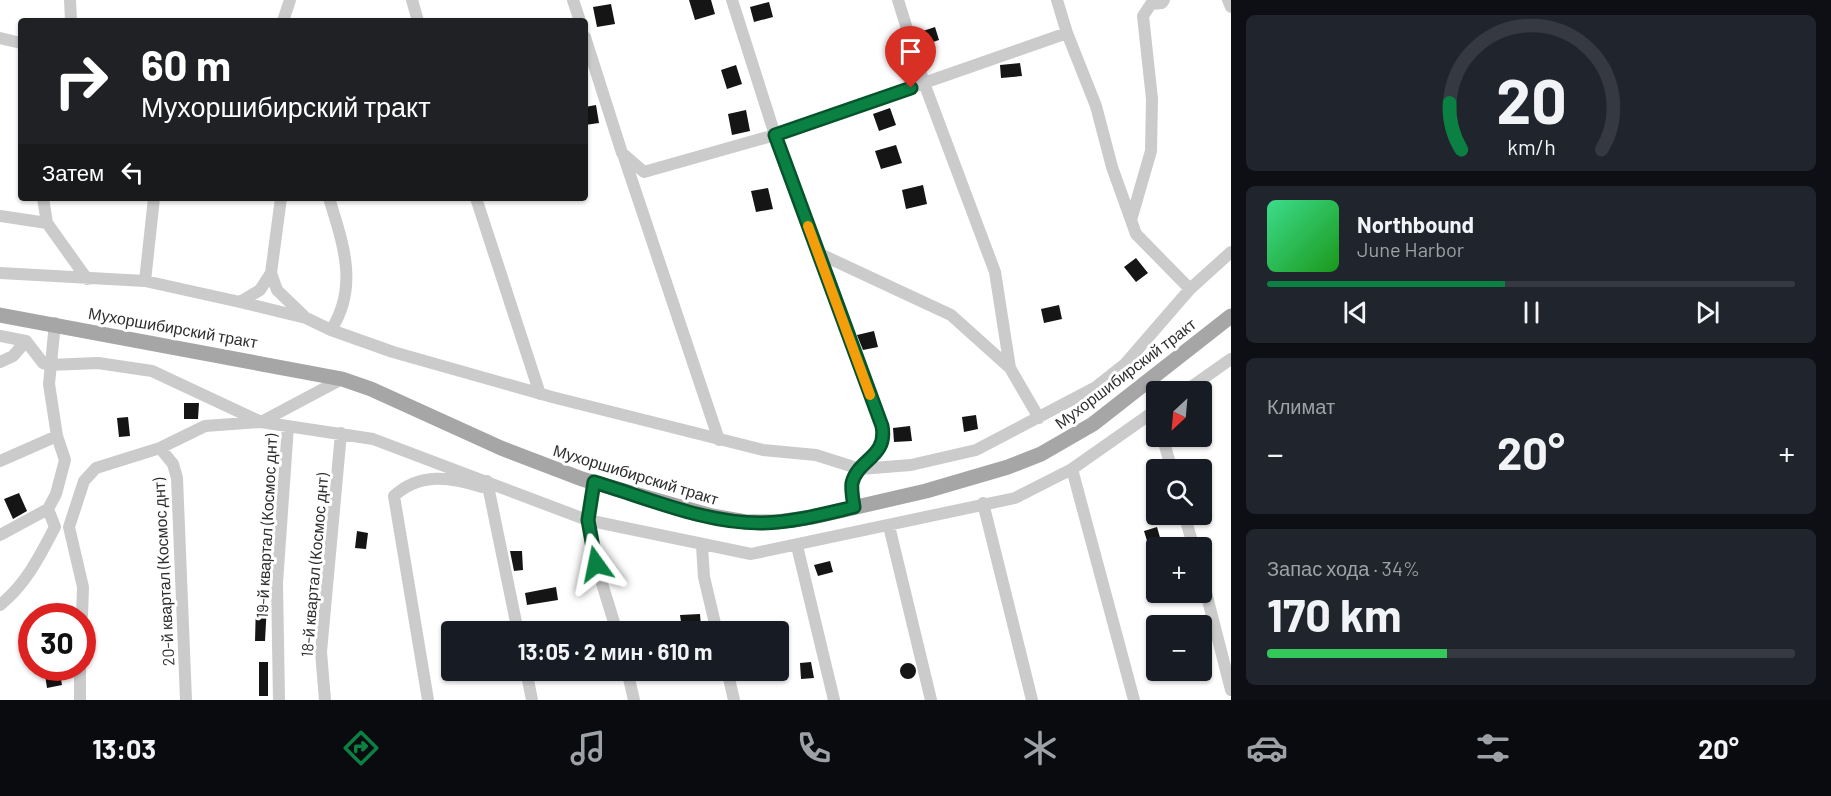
<!DOCTYPE html>
<html lang="ru">
<head>
<meta charset="utf-8">
<style>
	body { margin:0; font-family:Barlow,sans-serif; background:#20242c; color:#f1f3f6; height:100vh; display:flex; flex-direction:column; font-size:22px; white-space:nowrap }
	* { box-sizing:border-box; margin:0 }
	p { font-size:20px; color:#9ea1a6 }
	.icon { flex:none; width:33px; height:33px; fill:none; stroke:currentColor; stroke-width:2; stroke-linecap:round; stroke-linejoin:round }
	.map { position:relative; flex:1; overflow:hidden }
	.side { display:flex; flex-direction:column; gap:15px; padding:15px; background:#0d0f14; width:600px }
	.side>* { flex:none }
	.guide { position:absolute; left:18px; top:18px; width:570px; height:183px; border-radius:6px; box-shadow:0 2px 4px #0004; background:#202124; color:#fff; overflow:hidden }
	.needle { width:39px; rotate:206deg }
	.fabs { position:absolute; left:1146px; top:381px; display:grid; gap:12px }
	.fabs a { display:grid; place-items:center; width:66px; height:66px; border-radius:6px; background:#171b24; box-shadow:0 2px 4px #0004; font-size:30px }
	.speed { position:absolute; left:18px; top:603px; display:flex; gap:12px; font-size:30px; font-weight:700; text-align:center }
	.speed>* { display:grid; place-content:center; width:78px; height:78px; border-radius:50%; background:#171b24; box-shadow:0 2px 4px #0004; line-height:1 }
	.speed .limit { border:9px solid #d22; background:#fff; color:#111 }
	.pin { position:absolute; display:grid; place-items:center; width:51px; height:51px; color:#fff; margin:-62px -26px; border-radius:50% 50% 50% 0; rotate:-45deg; box-shadow:0 0 6px #0007 }
	.pin .icon { rotate:45deg }
	.me { position:absolute; width:66px; margin:-33px; rotate:348deg; stroke-linejoin:round; filter:drop-shadow(0 0 4px #0008) }
	.turn { display:flex; align-items:center; gap:21px; height:126px; padding:0 24px; font-size:27px }
	.turn .icon { width:78px; height:78px; stroke-width:2.5 }
	.turn b { display:block; font-size:42px; line-height:51px }
	.then { display:flex; align-items:center; height:57px; padding:0 24px; background:#0003; gap:12px; font-size:22px }
	.big { font-size:45px; font-weight:700; line-height:1.1 }
	.side .tile { flex:1; display:flex; flex-direction:column; justify-content:center; gap:9px; min-width:0; padding:0 21px; border-radius:9px; background:#20242c }
	.side .dial { align-items:center; gap:0 }
	.dial svg { height:156px; overflow:visible; fill:none; stroke:#363941; stroke-width:7; stroke-linecap:round; text-anchor:middle }
	.dial text { fill:#f1f3f6; stroke:none }
	.song { display:flex; align-items:center; gap:18px }
	.cover { width:72px; height:72px; border-radius:9px; background:linear-gradient(135deg,hsl(150 70% 55%),hsl(120 70% 35%)) }
	.played { height:6px; border-radius:3px; background:linear-gradient(90deg,#0b8043 45%,#363941 45%) }
	.keys { display:flex; justify-content:space-around; direction:ltr }
	.heat { display:flex; justify-content:space-between; align-items:center; font-size:33px; direction:ltr }
	.charge { height:9px; border-radius:4px; background:linear-gradient(90deg,#34c759 34%,#363941 0) }
	.trip { position:absolute; left:441px; top:621px; width:348px; height:60px; border-radius:6px; background:#171b24; box-shadow:0 2px 4px #0004; font-weight:700; line-height:60px; text-align:center }
	.tabs { display:flex; height:96px; justify-content:space-around; align-items:center; background:#090b0e; color:#9ea1a6 }
	.tabs .icon { width:42px; height:42px }
	.tabs .active { color:#0b8043 }
	.tabs b { font-size:27px; color:#f1f3f6 }
	main { display:flex; flex:1; min-height:0 }
	.map>svg:first-child { display:block }
</style>
</head>
<body>
<main>
<div class="map">
<svg width="1231" height="700" viewBox="0 0 1231 700">
	<rect width="100%" height="100%" fill="#fff"/>
	<path fill="#151515" d="M689,0h22l4,14 -20,6z
		M769,2l4,15 -19,5 -4,-15z
		M611,4l4,20 -18,3 -4,-20z
		M935,27l4,13 -18,6 -4,-13z
		M1020,63l2,13 -21,2 -1,-13z
		M736,65l6,19 -15,5 -6,-19z
		M596,105l3,18 -14,2v-18z
		M890,108l6,17 -17,6 -6,-17z
		M746,110l4,21 -18,4 -4,-21z
		M896,145l6,18 -21,6 -6,-18z
		M923,185l4,19 -21,5 -4,-19z
		M768,188l5,21 -17,3 -5,-21z
		M1136,258l12,15 -12,9 -12,-15z
		M1059,305l3,14 -18,4 -3,-14z
		M874,331l4,16 -15,3 -6,-15z
		M184,403h15l-1,16h-14z
		M976,415l2,14 -14,3 -2,-15z
		M128,417l2,19 -11,1 -2,-19z
		M910,426l2,15 -18,1 -1,-14z
		M19,493l8,18 -14,8 -9,-20z
		M1157,527l4,14 -13,3 -4,-13z
		M357,531l11,2 -2,16 -11,-1z
		M510,551h12l1,19 -9,1z
		M830,561l3,11 -15,4 -4,-11z
		M556,587l2,13 -31,5 -2,-12z
		M256,604h11l-2,37h-10z
		M700,614l1,13 -19,2 -2,-14z
		M259,662h9v34h-9z
		M811,662l3,16 -13,1 -1,-16z
		M900 671a8 8 0 1 1 16 0a8 8 0 1 1-16 0Z
		M60,673l2,12 -15,3 -2,-13z"/>
	<g fill="none" stroke-linecap="round" stroke-linejoin="round">
		<path stroke="#cbcbcb" stroke-width="12" d="M70,0l1,21
			M412,0l6,21
			M573,0l7,21
			M732,0l50,157 100,269c6,31 -24,32 -30,57 -1,7 1,17 2,24
			M898,0l26,83 71,189 15,96 29,50
			M1057,0l10,33 29,73 16,61 24,67 54,55
			M1228,0l3,7
			M283,21l7,-21
			M585,37l37,116 22,19 131,-37 292,-102
			M0,38l21,5
			M623,154l96,286
			M43,198l4,25 40,56
			M281,198l-10,75 6,17 29,28
			M329,198c14,46 30,88 2,132
			M476,198l64,196
			M0,216l47,7
			M1131,220l20,-69 1,-52 -9,-83 8,-12 11,-1 2,-3
			M818,253l133,62 59,53
			M0,273l145,8 95,21 66,16 25,12 62,22 159,45 211,53 53,5 44,14 51,-4 65,-15 120,-63 29,-23 65,-75 41,-37
			M145,281l9,-83
			M240,302l20,-12 11,-17
			M0,336l26,5 17,22 6,2 49,-2 54,8 109,51 112,17 214,81 164,34 264,-56 57,-29 84,-59
			M0,362l13,-6 13,-15
			M1184,392l47,-33
			M1162,436l10,34
			M160,448l13,16 4,14 9,222
			M0,461l57,-25
			M1072,469l62,231
			M487,481l31,151
			M594,482l-7,38 9,44 21,68
			M983,503l49,197
			M1184,514l10,34
			M889,526l42,174
			M0,535l48,-26
			M702,546l2,31 13,55
			M797,546l37,154
			M1202,577l29,113
			M0,605c26,-21 40,-49 55,-78l-7,-18 8,-15 9,-34 -8,-24 -8,-52 6,-61
			M82,616l1,-29 -14,-60 15,-46 12,-13 64,-20 45,-22 56,-4 81,-43
			M526,670l6,30
			M627,670l7,30
			M727,670l7,30
			M80,700v-32
			M279,700l-2,-117 11,-157
			M325,700l-4,-48 20,-219
			M428,700l-34,-204c26,-24 57,-19 88,-9"/>
		<path stroke="#a6a6a6" stroke-width="15" d="M0,315l342,64 29,10 130,59 81,31 130,37 34,6h31l36,-5 113,-26 82,-24 33,-13 52,-30 138,-108"/>
	</g>
	<g fill="none" stroke-linecap="round" stroke-linejoin="round">
		<defs>
			<path id="route" d="M596,564l-8,-44 6,-38c54,16 112,42 169,41 31,-1 61,-9 91,-16 -1,-7 -3,-17 -2,-24 6,-24 36,-26 30,-57l-107,-291 136,-47"/>
		</defs>
		<use href="#route" stroke="#07532c" stroke-width="15"/>
		<use href="#route" stroke="#0b8043" stroke-width="10"/>
		<path stroke="#f59e0b" stroke-width="10" d="M808,226l62,169"/>
	</g>
	<g text-anchor="middle" dominant-baseline="central" stroke-width="6" stroke-linejoin="round" paint-order="stroke">
		<g font-size="16" fill="#2e2e2e" stroke="#fff">
			<text transform="translate(173 327) rotate(10)">Мухоршибирский тракт</text>
			<text transform="translate(1125 373) rotate(-37)">Мухоршибирский тракт</text>
			<text transform="translate(636 474) rotate(17)">Мухоршибирский тракт</text>
			<text transform="translate(266 526) rotate(-87)">19-й квартал (Космос днт)</text>
			<text transform="translate(314 565) rotate(-85)">18-й квартал (Космос днт)</text>
			<text transform="translate(163 572) rotate(-93)">20-й квартал (Космос днт)</text>
		</g>
	</g>
</svg>
<div class="fabs">
<a><svg class="needle" viewBox="-14 -14 28 28"><path d="M0-13l5 13h-10z" fill="#e53935"/><path d="M0 13l5-13h-10z" fill="#9ea1a6"/></svg></a>
<a><svg class="icon" aria-label="search" viewBox="0 0 24 24"><circle cx="10" cy="10" r="6"/><path d="M15 15l6 6"/></svg></a>
<a>+</a>
<a>−</a>
</div>
<div class="speed"><div class="limit">30</div></div>
<div class="pin" style="left:911px;top:88px;background:#d93025"><svg class="icon" aria-label="arrive" viewBox="0 0 24 24"><path d="M6 21V4h12l-3 4 3 4H6"/></svg></div>
<svg class="me" style="left:596px;top:564px" viewBox="-20 -20 40 40"><path d="M0-17L14 15 0 8-14 15z" fill="#0b8043" stroke="#fff" stroke-width="4"/></svg>
<div class="trip">13:05 · 2 мин · 610 m</div>
<div class="guide">
<div class="turn"><svg class="icon" aria-label="right" viewBox="0 0 24 24"><path d="M7 20v-9h11M14 6l5 5-5 5"/></svg><div><b>60 m</b>Мухоршибирский тракт</div></div>
<div class="then">Затем<svg class="icon" aria-label="left" viewBox="0 0 24 24"><path d="M17 20v-9H6M10 6l-5 5 5 5"/></svg></div>
</div>
</div>
<section class="side">
<div class="tile dial"><svg viewBox="0 0 100 80">
<path d="M14 69A42 42 0 1 1 86 69"/>
<path d="M14 69A42 42 0 0 1 8 45" stroke="#0b8043"/>
<text x="50" y="56" font-size="32" font-weight="700">20</text>
<text x="50" y="72" font-size="11">km/h</text>
</svg></div>
<div class="tile">
<div class="song"><i class="cover"></i><div><b>Northbound</b><p>June Harbor</p></div></div>
<div class="played"></div>
<div class="keys"><svg class="icon" aria-label="previous" viewBox="0 0 24 24"><path d="M18 5L8 12l10 7zM5 5v14"/></svg><svg class="icon" aria-label="pause" viewBox="0 0 24 24"><path d="M8 5v14M16 5v14"/></svg><svg class="icon" aria-label="next" viewBox="0 0 24 24"><path d="M6 5l10 7-10 7zM19 5v14"/></svg></div>
</div>
<div class="tile"><p>Климат</p>
<div class="heat"><a>−</a><b class="big">20°</b><a>+</a></div>
</div>
<div class="tile"><p>Запас хода · 34%</p><b class="big">170 km</b><div class="charge"></div></div>
</section>
</main>
<nav class="tabs">
<b>13:03</b>
<svg class="icon active" aria-label="directions" viewBox="0 0 24 24"><path d="M12 3l9 9-9 9-9-9zM9 14v-3h6M13 9l2 2-2 2"/></svg>
<svg class="icon" aria-label="music" viewBox="0 0 24 24"><path d="M9 18V5l10-2v13"/><circle cx="6" cy="18" r="3"/><circle cx="16" cy="16" r="3"/></svg>
<svg class="icon" aria-label="phone" viewBox="0 0 24 24"><path d="M5 4h4l2 5-3 2q2 4 5 5l2-3 5 2v4C11 20 4 13 5 4z"/></svg>
<svg class="icon" aria-label="climate" viewBox="0 0 24 24"><path d="M12 3v18M4 7l16 10M4 17L20 7"/></svg>
<svg class="icon" aria-label="car" viewBox="0 0 24 24"><path d="M5 17H2v-5l4-1 3-4h7l3 4 3 1v5h-3M9 17h6M6 11h13"/><circle cx="7" cy="17" r="2"/><circle cx="17" cy="17" r="2"/></svg>
<svg class="icon" aria-label="filters" viewBox="0 0 24 24"><path d="M4 7h16M4 17h16"/><circle cx="9" cy="7" r="2"/><circle cx="15" cy="17" r="2"/></svg>
<b>20°</b>
</nav>
</body>
</html>
